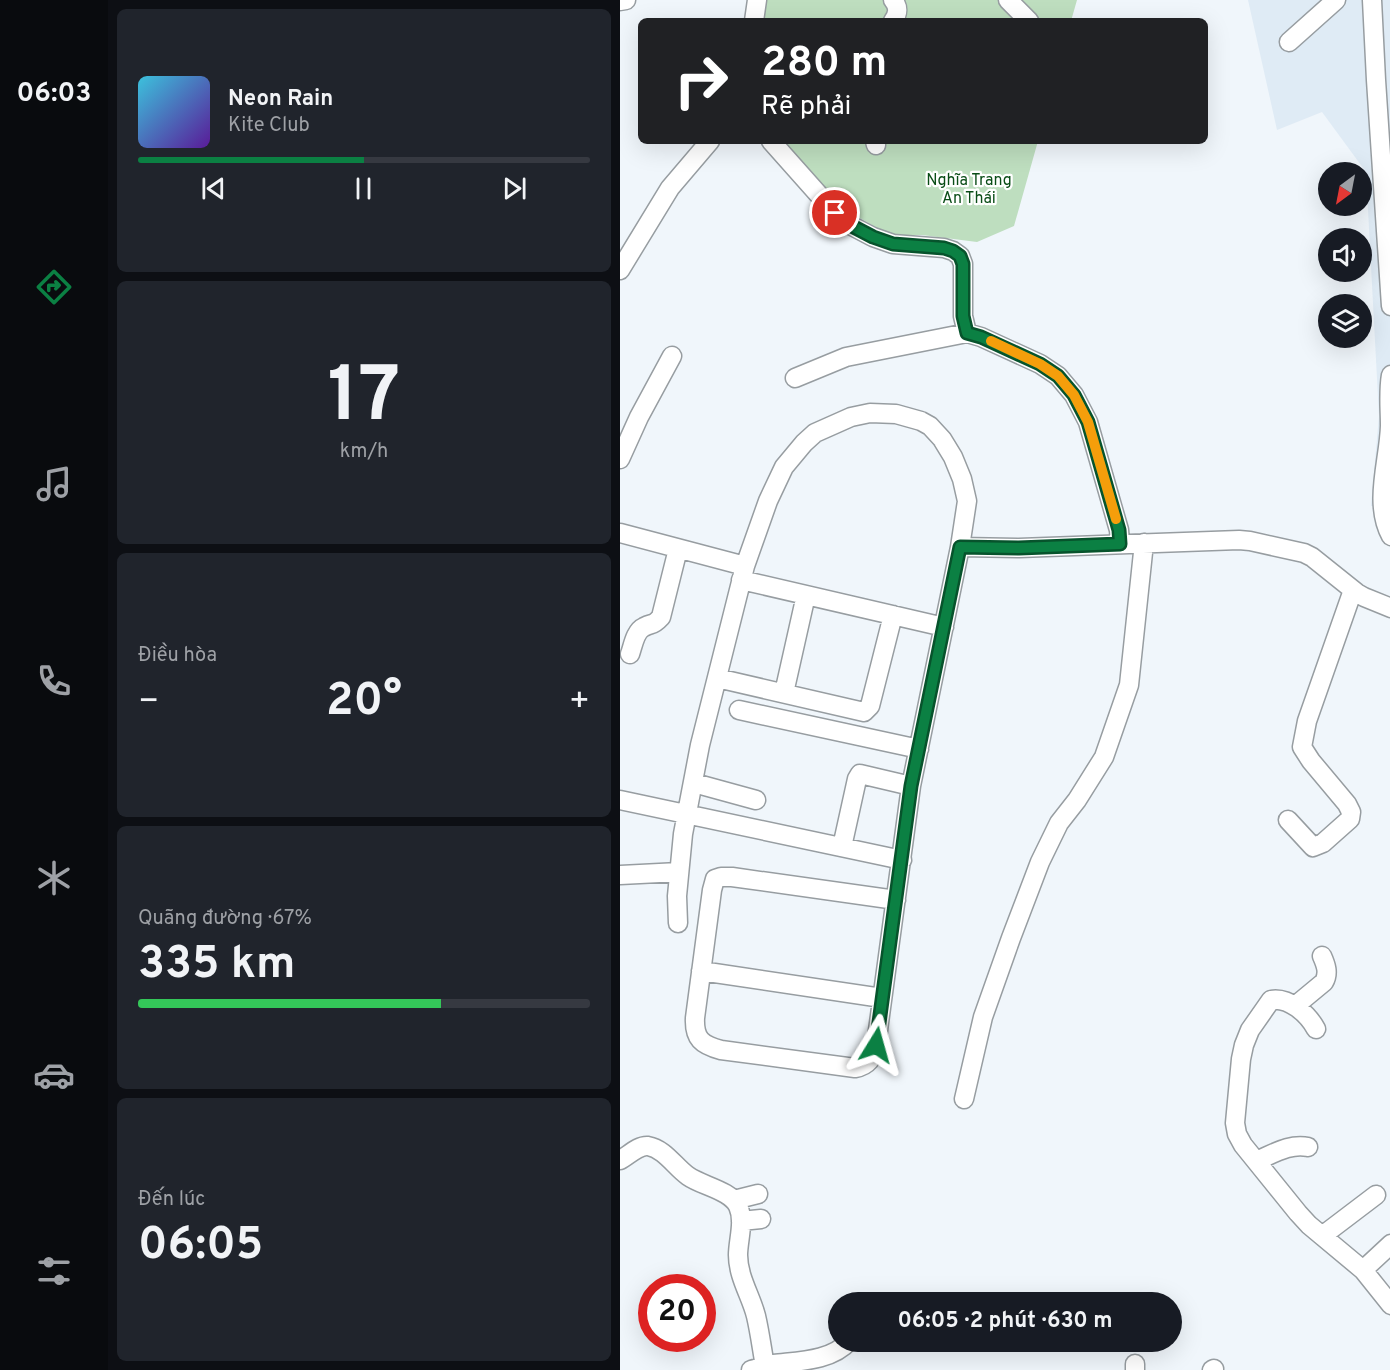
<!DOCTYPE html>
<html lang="vi">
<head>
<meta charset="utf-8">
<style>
	body { margin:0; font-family:Overpass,sans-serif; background:#20242c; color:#f1f3f6; height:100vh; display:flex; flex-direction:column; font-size:22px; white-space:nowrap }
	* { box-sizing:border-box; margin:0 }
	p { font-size:20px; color:#9ea1a6 }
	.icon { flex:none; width:33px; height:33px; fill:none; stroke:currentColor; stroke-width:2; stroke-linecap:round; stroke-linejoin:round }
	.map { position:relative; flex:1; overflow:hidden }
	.side { display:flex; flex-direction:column; gap:9px; padding:9px; background:#0d0f14; width:512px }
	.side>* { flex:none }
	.top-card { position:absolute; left:18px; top:18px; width:570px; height:126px; border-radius:9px; box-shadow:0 6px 24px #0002; background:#202124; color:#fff; overflow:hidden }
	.needle { width:39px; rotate:212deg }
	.controls { position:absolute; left:698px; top:162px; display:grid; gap:12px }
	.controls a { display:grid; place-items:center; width:54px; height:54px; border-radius:50%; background:#171b24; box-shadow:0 6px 24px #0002; font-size:30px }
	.speed { position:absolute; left:18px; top:1274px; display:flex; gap:12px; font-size:30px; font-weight:700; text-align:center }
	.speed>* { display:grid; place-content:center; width:78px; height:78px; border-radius:50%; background:#171b24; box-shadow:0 6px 24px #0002; line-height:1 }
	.speed .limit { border:9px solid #d22; background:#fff; color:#111 }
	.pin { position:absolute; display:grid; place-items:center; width:51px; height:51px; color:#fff; margin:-26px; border:3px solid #fff; border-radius:50%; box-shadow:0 2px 6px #0007 }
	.me { position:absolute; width:66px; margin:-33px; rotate:8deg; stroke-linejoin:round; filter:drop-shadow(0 0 4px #0008) }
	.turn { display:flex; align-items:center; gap:21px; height:126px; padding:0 24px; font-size:27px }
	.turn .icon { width:78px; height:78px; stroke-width:2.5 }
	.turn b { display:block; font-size:42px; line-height:51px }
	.big { font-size:45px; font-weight:700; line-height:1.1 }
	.side .widget { flex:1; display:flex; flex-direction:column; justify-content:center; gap:9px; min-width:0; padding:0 21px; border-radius:9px; background:#20242c }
	.side .dial { align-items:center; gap:0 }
	.dial b { font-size:78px; line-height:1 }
	.song { display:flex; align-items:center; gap:18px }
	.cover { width:72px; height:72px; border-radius:9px; background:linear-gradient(135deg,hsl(190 70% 55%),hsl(270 70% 35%)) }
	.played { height:6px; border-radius:3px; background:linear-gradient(90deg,#0b8043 50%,#363941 50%) }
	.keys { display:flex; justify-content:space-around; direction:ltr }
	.heat { display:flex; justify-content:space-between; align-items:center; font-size:33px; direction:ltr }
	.charge { height:9px; border-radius:4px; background:linear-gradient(90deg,#34c759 67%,#363941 0) }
	.trip { position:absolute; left:208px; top:1292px; width:354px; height:60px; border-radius:30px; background:#171b24; box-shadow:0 6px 24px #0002; font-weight:700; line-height:60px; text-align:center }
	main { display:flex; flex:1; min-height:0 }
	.tabs { display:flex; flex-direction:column; width:108px; justify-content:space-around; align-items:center; background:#090b0e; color:#9ea1a6 }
	.tabs .icon { width:42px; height:42px }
	.tabs .selected { color:#0b8043 }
	.tabs b { font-size:27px; color:#f1f3f6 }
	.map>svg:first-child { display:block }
</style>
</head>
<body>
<main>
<nav class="tabs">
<b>06:03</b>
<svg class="icon selected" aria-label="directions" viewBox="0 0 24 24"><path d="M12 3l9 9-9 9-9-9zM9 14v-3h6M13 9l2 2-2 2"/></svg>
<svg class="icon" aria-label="music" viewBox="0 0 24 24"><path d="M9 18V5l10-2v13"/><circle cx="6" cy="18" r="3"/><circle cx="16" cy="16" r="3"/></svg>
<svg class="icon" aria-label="phone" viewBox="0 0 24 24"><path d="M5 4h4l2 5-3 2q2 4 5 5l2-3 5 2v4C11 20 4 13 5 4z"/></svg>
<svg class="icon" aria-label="climate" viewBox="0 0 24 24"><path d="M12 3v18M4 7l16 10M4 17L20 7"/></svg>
<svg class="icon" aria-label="car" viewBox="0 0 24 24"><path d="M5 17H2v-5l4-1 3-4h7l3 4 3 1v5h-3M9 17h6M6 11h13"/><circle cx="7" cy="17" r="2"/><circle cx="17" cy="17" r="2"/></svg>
<svg class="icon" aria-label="filters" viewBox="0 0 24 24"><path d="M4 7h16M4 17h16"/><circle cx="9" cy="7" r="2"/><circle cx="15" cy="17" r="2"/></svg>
</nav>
<section class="side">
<div class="widget">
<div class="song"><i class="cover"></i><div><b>Neon Rain</b><p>Kite Club</p></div></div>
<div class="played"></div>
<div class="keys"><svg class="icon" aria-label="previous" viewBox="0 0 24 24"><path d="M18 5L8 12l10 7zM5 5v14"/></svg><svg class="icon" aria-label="pause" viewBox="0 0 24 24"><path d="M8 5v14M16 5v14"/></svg><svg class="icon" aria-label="next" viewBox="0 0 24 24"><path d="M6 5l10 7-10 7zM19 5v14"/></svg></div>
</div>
<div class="widget dial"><b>17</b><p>km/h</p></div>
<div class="widget"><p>Điều hòa</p>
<div class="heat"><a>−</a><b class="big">20°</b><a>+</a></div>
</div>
<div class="widget"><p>Quãng đường · 67%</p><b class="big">335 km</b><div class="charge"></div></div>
<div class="widget"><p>Đến lúc</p><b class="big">06:05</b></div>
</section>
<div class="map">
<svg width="771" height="1370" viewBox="0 0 771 1370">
	<rect width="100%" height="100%" fill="#f0f6fb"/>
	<path fill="#dfebf5" d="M628,0h142v507l-19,-1 8,-90 -13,-244 -44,-60 -45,18z"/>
	<path fill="#bedebf" d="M145,0h312l-6,21h-308z
		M163,141h255l-24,85 -37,16 -55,-7h-32l-32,-18 -27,-20z"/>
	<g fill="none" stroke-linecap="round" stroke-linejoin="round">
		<defs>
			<path id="minor" d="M388,0l21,21
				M752,0l4,80 15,226
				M0,1l6,-1
				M134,21l3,-21
				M273,21c5,-7 6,-14 0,-21
				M669,42l47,-42
				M151,141l64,72 17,13 21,11 20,7 51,4 9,3 7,5 3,8v52l4,17 14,4 59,27 18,12 16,19 14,27 31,108 1,14
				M255,141l1,4
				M0,270l50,-82 40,-47
				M771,375c-3,17 -1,34 -1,51 -1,35 -17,77 1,110
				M175,378l51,-21 121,-24
				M0,459l19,-42 33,-61
				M0,533l125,33
				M121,580l203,47
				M10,654c3,-8 5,-23 14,-27 9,-5 8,0 17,-10l17,-68
				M97,678l147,34 6,-6 23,-91
				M164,693l22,-98
				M119,710l180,39
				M74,783l62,17
				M0,800l282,60
				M668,820l25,27 10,-4 27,-24 1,-7 -4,-8 -36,-43 -9,-14 5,-26 46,-131
				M222,847l15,-68 3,-5 51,12
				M0,875l59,-3
				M276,900l-164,-23h-11l-6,2 -3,11 -17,128c-1,21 7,27 26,32l134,18c13,-2 18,-10 21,-23l35,-259 49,-239 59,1 220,-8 11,1 54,12 8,4 45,36 7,4 27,11
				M58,923l-1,-27 6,-62 17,-89 45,-179 23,-65 16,-34 20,-24 11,-10 36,-16 19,-4 26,1 25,7 9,5 12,13 11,18 9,22 5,22 -7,46
				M81,971l181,27
				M675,1006l29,-24c5,-9 2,-17 -2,-26
				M696,1029c-8,-15 -27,-32 -45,-29l-21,30 -6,15 -3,14 -6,64 2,11 6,11 55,68 11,12 54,45 28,35
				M344,1099l19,-82 28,-79 29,-76 19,-39 18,-23 27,-43 25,-72 15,-142
				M0,1160c8,-4 18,-15 28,-14 17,3 27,21 40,30 14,10 42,14 50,30 7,15 0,34 0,49 0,22 13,41 18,61 4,17 6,34 9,50
				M636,1161c17,-7 34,-18 52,-14
				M114,1200l24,-6
				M121,1221l20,-2
				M702,1236l54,-41
				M743,1270l28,-26
				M515,1364v6
				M131,1370c8,-2 15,-5 23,-6 24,-3 58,-3 75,-23
				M592,1370l2,-1"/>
		</defs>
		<use href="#minor" stroke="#979da1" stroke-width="21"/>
		<use href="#minor" stroke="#fff" stroke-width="18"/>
	</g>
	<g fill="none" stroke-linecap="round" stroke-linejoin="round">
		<defs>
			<path id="route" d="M215,213l17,13 21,11 20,7 51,4 9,3 7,5 3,8v52l4,17 14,4 59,27 18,12 16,19 14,27 31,108 1,14 -101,4 -59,-1 -49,239 -35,259"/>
		</defs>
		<use href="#route" stroke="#07532c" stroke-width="15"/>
		<use href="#route" stroke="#0b8043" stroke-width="10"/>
		<path stroke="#f59e0b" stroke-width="10" d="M371,341l49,23 18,12 16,19 14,27 28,97"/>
	</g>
	<g text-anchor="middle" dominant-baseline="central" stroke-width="4.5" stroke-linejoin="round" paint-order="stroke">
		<g font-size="16" fill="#0a4d17" stroke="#fff">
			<text x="349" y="181">Nghĩa Trang<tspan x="349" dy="18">An Thái</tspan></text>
		</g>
	</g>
</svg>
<div class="controls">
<a><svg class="needle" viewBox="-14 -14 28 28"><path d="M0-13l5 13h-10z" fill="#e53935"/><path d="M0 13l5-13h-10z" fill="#9ea1a6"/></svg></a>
<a><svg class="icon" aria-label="sound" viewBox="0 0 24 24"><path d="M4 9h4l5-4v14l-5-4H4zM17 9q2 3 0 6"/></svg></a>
<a><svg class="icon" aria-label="layers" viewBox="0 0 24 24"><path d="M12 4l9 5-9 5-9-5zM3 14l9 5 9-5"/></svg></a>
</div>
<div class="speed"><div class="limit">20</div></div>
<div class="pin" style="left:215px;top:213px;background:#d93025"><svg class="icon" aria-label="arrive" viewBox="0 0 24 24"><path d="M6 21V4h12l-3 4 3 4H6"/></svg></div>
<svg class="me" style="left:256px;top:1045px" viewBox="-20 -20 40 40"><path d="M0-17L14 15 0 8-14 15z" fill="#0b8043" stroke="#fff" stroke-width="4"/></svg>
<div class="trip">06:05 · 2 phút · 630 m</div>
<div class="top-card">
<div class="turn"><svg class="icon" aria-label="right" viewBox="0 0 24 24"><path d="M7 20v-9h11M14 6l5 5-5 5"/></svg><div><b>280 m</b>Rẽ phải</div></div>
</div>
</div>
</main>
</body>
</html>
